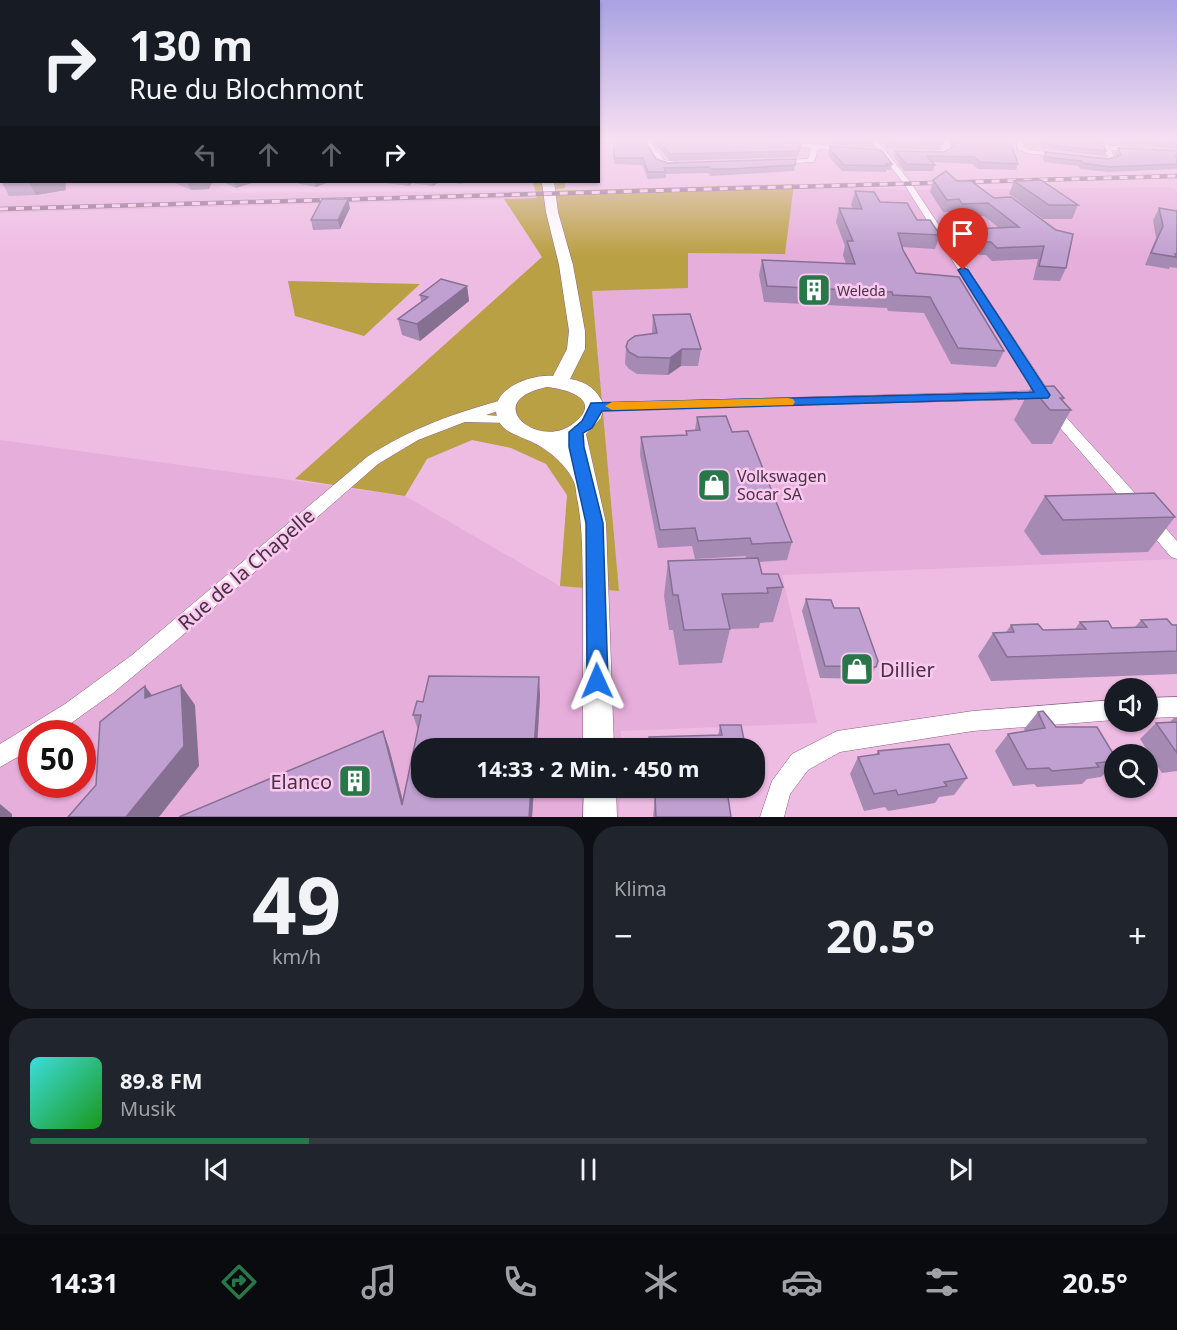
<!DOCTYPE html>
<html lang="de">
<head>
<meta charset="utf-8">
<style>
	body { margin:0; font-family:"Noto Sans",sans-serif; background:#20242c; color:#f1f3f6; height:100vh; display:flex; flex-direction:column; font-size:22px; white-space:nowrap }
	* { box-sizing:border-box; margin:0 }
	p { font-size:20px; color:#9ea1a6 }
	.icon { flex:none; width:33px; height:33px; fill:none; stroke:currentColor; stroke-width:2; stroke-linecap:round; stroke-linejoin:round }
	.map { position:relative; height:817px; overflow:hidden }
	.sheet { display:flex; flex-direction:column; gap:9px; padding:9px; background:#0d0f14; flex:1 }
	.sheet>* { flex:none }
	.banner { position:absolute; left:0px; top:0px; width:600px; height:183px; box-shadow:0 2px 4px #0004; background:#171b24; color:#f1f3f6; overflow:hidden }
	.buttons { position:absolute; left:1104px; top:678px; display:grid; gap:12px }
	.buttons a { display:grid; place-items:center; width:54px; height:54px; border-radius:50%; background:#171b24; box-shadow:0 2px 4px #0004; font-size:30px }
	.speed { position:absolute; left:18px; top:720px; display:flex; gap:12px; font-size:30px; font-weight:700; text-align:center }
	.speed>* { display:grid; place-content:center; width:78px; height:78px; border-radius:50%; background:#171b24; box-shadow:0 2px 4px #0004; line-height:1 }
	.speed .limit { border:9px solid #d22; background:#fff; color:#111 }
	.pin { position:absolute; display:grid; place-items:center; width:51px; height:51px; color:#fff; margin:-62px -26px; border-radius:50% 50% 50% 0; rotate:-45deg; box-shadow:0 0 6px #0007 }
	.pin .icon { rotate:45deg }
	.me { position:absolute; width:66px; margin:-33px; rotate:359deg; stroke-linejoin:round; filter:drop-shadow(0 0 4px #0008) }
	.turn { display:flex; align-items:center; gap:21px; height:126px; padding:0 30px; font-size:27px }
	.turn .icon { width:78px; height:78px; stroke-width:2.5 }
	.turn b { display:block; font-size:42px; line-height:51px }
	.lanes { display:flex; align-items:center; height:57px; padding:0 30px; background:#0003; justify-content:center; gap:30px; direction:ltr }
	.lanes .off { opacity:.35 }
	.big { font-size:45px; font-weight:700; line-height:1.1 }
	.sheet .widget { flex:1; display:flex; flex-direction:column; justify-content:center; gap:9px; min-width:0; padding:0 21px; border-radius:24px; background:#20242c }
	.sheet .dial { align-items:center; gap:0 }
	.dial b { font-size:78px; line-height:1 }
	.song { display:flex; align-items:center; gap:18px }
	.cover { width:72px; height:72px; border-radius:9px; background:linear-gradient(135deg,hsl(180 70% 55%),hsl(120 70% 35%)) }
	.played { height:6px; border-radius:3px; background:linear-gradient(90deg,#277748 25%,#363941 25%) }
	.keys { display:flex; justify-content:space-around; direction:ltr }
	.heat { display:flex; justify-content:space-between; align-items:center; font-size:33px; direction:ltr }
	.sheet .tiles { flex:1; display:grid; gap:9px; grid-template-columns:1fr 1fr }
	.widget:last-child { grid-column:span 2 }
	.trip { position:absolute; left:411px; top:738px; width:354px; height:60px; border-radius:24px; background:#171b24; box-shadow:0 2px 4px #0004; font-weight:700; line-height:60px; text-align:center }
	.menu { display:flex; height:96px; justify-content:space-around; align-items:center; background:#090b0e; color:#9ea1a6 }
	.menu .icon { width:42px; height:42px }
	.menu .selected { color:#277748 }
	.menu b { font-size:27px; color:#f1f3f6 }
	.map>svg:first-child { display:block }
</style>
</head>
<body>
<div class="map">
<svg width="1177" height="817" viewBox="0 0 1177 817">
	<rect width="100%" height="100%" fill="#eebbe3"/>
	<path fill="#e6aedb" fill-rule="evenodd" d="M0,163l2,19h209l21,11 304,-2 2,7 -538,15z
		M794,184l114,6 261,-3 8,3v369l-395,16 35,148 -196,8v17h-199v40h198l-1,29h-619v-377l405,56 155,90 58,5 -27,-301 97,-2 -1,-35 98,1zM32,734h50v50h-50z"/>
	<path fill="#baa044" d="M533,182h32v6l-19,3 248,-7 -9,70 -97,-1v35l-96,3 27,300 -59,-5 7,-91 -21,-31 -35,-16 -39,-8 -45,19 -22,37 -110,-17 247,-222 -38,-58 33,-1z
		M288,281l132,3 -56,52 -69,-20z"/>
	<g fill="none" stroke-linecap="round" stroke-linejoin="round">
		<defs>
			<path id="street" d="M598,141h5l-5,2z
				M644,141h6l14,19 14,2v4l-20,-2z
				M754,141h22l70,6 4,2 -4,2 -28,-2 -4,13 -36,2h-3v-4l33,-1 3,-11 -53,-5z
				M871,141h7l33,42 154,233 78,86 2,4 -2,4 -6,2 -6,-2 -76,-88 -15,-23 -450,11 -2,-3 7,-4 440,-12 -131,-207z
				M943,141h7v12l-22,3v-4l15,-3z
				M1017,141h6l2,7 2,1 38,6 -4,2 -35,-4 -9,-4z
				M1106,145l71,6v4l-66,-5 5,11 -21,1v-4l13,-1 -6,-10z
				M507,399l5,1 2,3 -2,3 -26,9 27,2 2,3 -2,3 -48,-1 -47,18 -40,24 -201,176 -64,53 -57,41h-24v15l-32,18v-23l65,-40 67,-49 235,-198c42,-28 92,-46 140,-58z
				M1150,515l6,2 21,24v18l-6,-2 -27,-32 -2,-4 2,-4z
				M1177,697v20l-29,1v-20z
				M1114,700v20l-141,11 -133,21 -32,18 -18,24 -6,23h-24l12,-36 20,-27 45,-23 136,-20z"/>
			<path id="secondary" d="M542,182h12l4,30 15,53 12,66v18l-15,30c18,3 27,11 34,26l-3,13 -15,16 20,89 8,225h-31c0,-55 0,-109 0,-164 -1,-29 0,-57 -6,-86 -1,-5 -1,-13 -4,-18 -7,-16 -27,-32 -43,-39 -15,-7 -33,-10 -34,-31 0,-24 38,-36 57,-34l14,-27 2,-18 -10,-66 -13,-53zM547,387c19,2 57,12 27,36 -35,29 -96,-22 -27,-36z
				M584,788h32l1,29h-34z"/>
		</defs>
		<use href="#street" stroke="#8c5e83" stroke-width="1"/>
		<use href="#secondary" stroke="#8c5e83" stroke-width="1"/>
		<use href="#street" fill="#fff" fill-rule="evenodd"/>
		<use href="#secondary" fill="#fff" fill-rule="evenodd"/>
		<defs>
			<path id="rail" d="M0,209l1177,-33"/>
		</defs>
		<use href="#rail" stroke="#85657e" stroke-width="4.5"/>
		<use href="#rail" stroke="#fbc8f0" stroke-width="3" stroke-dasharray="8" stroke-linecap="butt"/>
	</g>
	<path fill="#a58ab4" d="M614,141l54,22 128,-4 -2,12 -65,4 -19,1 -1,-3 -43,1v4l-18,1 -6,-14 -28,-1z
		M653,141h121l27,2 -3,14 -128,4z
		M779,141h23v1z
		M829,141h46l-2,6 -45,-3z
		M880,141h62l-3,9 -52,-2z
		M950,141h60l8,23 -2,6 -38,-1 -6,-5 -39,-2 2,3 -2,6h-29l-10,-14 1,-6 49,1 8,-4z
		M1038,141h139v8l-72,-7 -2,2 3,7 -1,5 -64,-8z
		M830,146l62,18 -1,6h-4l-1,2 -44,-1 -13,-14 -1,-5z
		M1118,148l59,3v18l-69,3 -28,-3 -1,-3 -35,-4 -1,-5 2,-5 63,7 9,-3 -2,-3z
		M933,180l24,1 37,17 72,70 -6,13 -27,-1 5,-21 -46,2 -6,-6h-7l-12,-13 5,-13 27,-1 -15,-12h-26l-4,-4h-11l-13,-20z
		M1014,181l64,24 -6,14h-29l-34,-25z
		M2,182h63l1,8 -30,5 -27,1z
		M173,182h39l-3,7 -18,1z
		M223,182h32l-19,6z
		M291,182h38l-13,5z
		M378,182h61l-6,4 -21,-3 -3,3z
		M445,182h20l-3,2z
		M855,191l62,29 23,15 -5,14 -33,-2 1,3 13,23 88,78 -8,16 -45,-3 -27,-51 -36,-2 -1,-3 -123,-6 -5,-27 3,-15 84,4 -3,-9 2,-9 -9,-24 3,-14 14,1 -2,-4z
		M350,208l-10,21 -27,1 -2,-10z
		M1159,208l18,3v57l-7,-1 -1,2 -24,-4 11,-27 -3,-18z
		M467,286l2,15 -49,40 -18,-6 -4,-16 23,-17 -1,-7z
		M653,315l48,34 -3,17h-17l-13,9 -31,-1 -8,-5 -4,-5 1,-17 26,-14z
		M1031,387l33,11 -1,3 8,9 -19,34h-20l-18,-24z
		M697,417l35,15 60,110 -5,18 -28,2 3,12 21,13 -10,35 -13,1 -1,5 -29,1 -8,34 -43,2 -6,-35h-4l-5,-34 4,-35 78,-3v-2l-51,3 -3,-13 -34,2 -18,-93 1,-18 45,-2v-4l9,-1z
		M1045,496l130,21 -27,35 -107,3 -17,-24z
		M806,599l28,9 44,53 -8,18 -50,-1 -18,-67z
		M1141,620l31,5h5v49l-186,7 -13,-25 15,-23 13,-1 5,-7 32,5 32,-1 5,-7 32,6 23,-1z
		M540,695l-3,53h-115l112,40 -2,29h-353l204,-86 6,17 14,53 15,-71 -5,-15 10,-13z
		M1038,712l18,15 58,28v9l-13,13 -14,2 -5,5 -45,3 -3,-3 -21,2 -18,-35 13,-17 17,-3 -1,-2z
		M1174,718h3v53l-15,2 -22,-34 16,-16 14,-1z
		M720,725l25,20 -1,3h-96l1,-11 69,-1z
		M878,751l89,27 -13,17 -15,2 -4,6 -47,8 -3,-4 -21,4 -14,-37 8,-17 18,-2z
		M655,797l76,20h-78z"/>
	<path fill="#867092" d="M0,141h2v12l-2,1z
		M29,182h36l1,8 -30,5z
		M187,182h25l-3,7 -18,1z
		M234,182h21l-19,6z
		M314,182h15l-13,5z
		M408,182h4v1l-3,3z
		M432,182h7l-6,4z
		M348,199l2,9 -10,21 -2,-9z
		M467,286l2,15 -49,40 -3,-17z
		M682,349l-1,17 -13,9 2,-17z
		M539,677l1,18 -3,53h-3z
		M181,685l14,20 4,61 -40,51h-33z
		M145,686l15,20 -15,-8z
		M383,731l6,17 18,69 -5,-12z
		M531,788h3l-2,29h-3z
		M0,804l12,10v3h-12z"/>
	<path fill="#c0a0d1" stroke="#867092" stroke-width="1.5" d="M614,141h31l11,18 12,4 128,-4 -1,6 -66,4h-18l-2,-2 -45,1 2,4h-18l-5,-14h-29z
		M658,141h116l27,2 -2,8 -129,3z
		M888,141h54l-1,3 -52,-2z
		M953,141h57l8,23 -38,-2 -6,-5 -47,-1 8,9 -29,-1 -11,-13 49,1 11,-6z
		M1041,141h63l-2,1 4,9 -64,-7z
		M1137,141h40v3z
		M830,146l51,4 11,14h-6l2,2 -44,-1 -13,-14z
		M1118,148l59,3v5h-2l2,1v7l-67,3 -28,-4 -1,-2 -35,-4 -1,-5 63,7 13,-4z
		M946,171l11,10h14l23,17 17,-1 45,33 17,4 -7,34 -27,-2 5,-20 -47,2 -6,-6h-7l-12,-13 47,-2 -31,-24 -26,1 -3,-5 -12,1 -14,-20z
		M1041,180l37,25h-29l-35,-24z
		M855,191l19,1 6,10 27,1 10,17h13l10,15 -42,-2 5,17 13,23 43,4 45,74 -46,-3 -28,-51 -37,-2 -1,-3 -125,-6 -5,-26 93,4 -8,-23h6l-14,-33 23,1z
		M322,199h26l-10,21h-27z
		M1159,208l18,3v43h-2l1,3 -25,-4 12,-27z
		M441,279l26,7 -50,38 -19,-5 30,-22 -8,-2z
		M690,314l11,35h-19l-12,9 -32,-1 -9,-5 -3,-5 2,-6 7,-5 22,-3 -4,-18z
		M1054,386l10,12h-4l11,12h-21l-19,-23z
		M726,416l6,16 16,-1 44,111 -40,2 -2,-6 -52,3 -3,-13 -35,2 -19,-93 46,-2 -1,-4 14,-1 -3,-13z
		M1154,493l21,24 -112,3 -18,-24z
		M758,558l4,16h16l5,13 -16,1 1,5 -46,1 8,35 -46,1 -6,-35h-5l-5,-34z
		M806,599l25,1 3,8h25l19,53 -2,6 -51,-1z
		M1167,619l5,6h5v26l-170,6 -14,-24 21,-1 -3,-7 27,-1 5,6 43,-1 -6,-7 28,-1 4,7 35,-1 -6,-7z
		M429,676l110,1 -5,71h-112v40h109l-2,29h-350l204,-86 19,74 19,-90h-8l4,-14 6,1z
		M181,685l3,61 -58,71h-58l28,-32 4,-63 45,-36v12z
		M1043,711l13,16h41l17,28v6l-18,2 3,4 -47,4 -3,-3 -22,1 -19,-35 37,-6 -7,-16z
		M1177,722v31l-21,-30z
		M720,725h21l4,20 -21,1v2h-74l-1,-11 73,-2z
		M949,744l18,34 -23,4 3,4 -49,9 -2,-5 -22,4 -16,-37 21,-3 -1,-3z
		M655,797h73l3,20h-75z"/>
	<linearGradient id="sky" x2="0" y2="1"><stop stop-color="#a9a1e2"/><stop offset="0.55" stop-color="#f7e0f2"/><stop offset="1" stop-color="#f7e0f2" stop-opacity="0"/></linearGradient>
	<rect width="1177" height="255" fill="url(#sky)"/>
	<path fill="#1a73e8" stroke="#114b97" stroke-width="1.5" d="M963,267l5,3 82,125 -2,3 -446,13 -10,17 -9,5 1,14 19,76 5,158 -3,6 -8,3 -7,-3 -3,-6 -1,-158 -17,-76v-15l13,-11 9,-18 443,-11 -76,-122z"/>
	<path fill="#f59e0b" d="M788,398l5,1 2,3 -2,3 -181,5 -7,-4 7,-4z"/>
	<defs>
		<symbol id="building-square" viewBox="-11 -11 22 22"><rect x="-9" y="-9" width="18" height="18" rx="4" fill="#277748" stroke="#fbc8f0"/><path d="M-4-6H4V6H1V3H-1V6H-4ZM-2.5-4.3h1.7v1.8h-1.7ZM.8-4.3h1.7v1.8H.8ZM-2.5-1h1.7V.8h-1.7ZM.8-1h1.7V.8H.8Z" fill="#fff"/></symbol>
		<symbol id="shop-square" viewBox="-11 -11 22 22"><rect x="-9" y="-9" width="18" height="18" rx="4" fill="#277748" stroke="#fbc8f0"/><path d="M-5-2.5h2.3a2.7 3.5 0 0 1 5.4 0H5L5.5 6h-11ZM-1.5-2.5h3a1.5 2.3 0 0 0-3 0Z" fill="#fff"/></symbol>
	</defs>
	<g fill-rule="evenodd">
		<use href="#building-square" x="795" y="271" width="38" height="38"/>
		<use href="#shop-square" x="695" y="466" width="38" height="38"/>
		<use href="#shop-square" x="838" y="650" width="38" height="38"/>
		<use href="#building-square" x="336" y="762" width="38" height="38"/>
	</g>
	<g text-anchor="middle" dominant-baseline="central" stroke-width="5" stroke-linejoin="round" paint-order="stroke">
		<g font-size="14" fill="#473242" stroke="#fbc8f0" text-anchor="start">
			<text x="837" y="290">Weleda</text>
		</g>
		<g font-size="16" fill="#473242" stroke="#fbc8f0" text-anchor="start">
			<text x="737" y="476">Volkswagen<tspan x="737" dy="18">Socar SA</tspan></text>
		</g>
		<g font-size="20" fill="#473242" stroke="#fbc8f0">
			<text transform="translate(246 569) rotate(-41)">Rue de la Chapelle</text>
		</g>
		<g font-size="20" fill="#473242" stroke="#fbc8f0" text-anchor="start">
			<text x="880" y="669">Dillier</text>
			<text x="332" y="781" text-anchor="end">Elanco</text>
		</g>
	</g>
</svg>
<div class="buttons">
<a><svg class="icon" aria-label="sound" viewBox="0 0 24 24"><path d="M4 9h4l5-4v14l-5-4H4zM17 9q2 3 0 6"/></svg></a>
<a><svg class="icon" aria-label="search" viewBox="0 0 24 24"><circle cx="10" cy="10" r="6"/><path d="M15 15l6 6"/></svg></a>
</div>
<div class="speed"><div class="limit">50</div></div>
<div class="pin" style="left:963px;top:270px;background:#d93025"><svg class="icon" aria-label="arrive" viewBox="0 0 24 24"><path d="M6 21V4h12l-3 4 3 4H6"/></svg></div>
<svg class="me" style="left:597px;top:681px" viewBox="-20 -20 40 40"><path d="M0-17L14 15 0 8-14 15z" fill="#1a73e8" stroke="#fff" stroke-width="4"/></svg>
<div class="trip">14:33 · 2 Min. · 450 m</div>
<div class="banner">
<div class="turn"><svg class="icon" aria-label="right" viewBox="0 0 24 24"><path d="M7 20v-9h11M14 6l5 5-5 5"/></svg><div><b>130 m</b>Rue du Blochmont</div></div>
<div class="lanes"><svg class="icon off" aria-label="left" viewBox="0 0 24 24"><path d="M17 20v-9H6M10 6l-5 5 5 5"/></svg><svg class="icon off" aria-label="ahead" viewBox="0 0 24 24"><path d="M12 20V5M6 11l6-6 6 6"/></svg><svg class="icon off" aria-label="ahead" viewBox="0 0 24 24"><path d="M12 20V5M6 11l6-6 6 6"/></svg><svg class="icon" aria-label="right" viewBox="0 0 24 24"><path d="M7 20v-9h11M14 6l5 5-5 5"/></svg></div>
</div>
</div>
<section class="sheet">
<div class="tiles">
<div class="widget dial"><b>49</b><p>km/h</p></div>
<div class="widget"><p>Klima</p>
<div class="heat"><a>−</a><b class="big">20.5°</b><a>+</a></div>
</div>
<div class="widget">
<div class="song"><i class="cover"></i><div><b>89.8 FM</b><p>Musik</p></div></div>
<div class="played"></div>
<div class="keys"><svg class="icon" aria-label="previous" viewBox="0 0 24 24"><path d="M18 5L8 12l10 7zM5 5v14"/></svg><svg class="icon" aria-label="pause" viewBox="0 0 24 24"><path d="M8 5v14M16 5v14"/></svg><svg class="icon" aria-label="next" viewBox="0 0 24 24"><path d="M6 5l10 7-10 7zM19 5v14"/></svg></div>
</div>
</div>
</section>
<nav class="menu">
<b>14:31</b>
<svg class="icon selected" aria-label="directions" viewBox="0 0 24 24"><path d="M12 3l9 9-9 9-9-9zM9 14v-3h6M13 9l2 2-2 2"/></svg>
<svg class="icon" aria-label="music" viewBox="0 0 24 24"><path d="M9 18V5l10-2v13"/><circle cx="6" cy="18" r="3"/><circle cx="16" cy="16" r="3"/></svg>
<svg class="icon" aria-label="phone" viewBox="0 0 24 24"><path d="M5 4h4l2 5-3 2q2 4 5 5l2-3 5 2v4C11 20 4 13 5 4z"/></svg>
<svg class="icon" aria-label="climate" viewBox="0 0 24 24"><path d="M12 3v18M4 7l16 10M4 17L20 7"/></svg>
<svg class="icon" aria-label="car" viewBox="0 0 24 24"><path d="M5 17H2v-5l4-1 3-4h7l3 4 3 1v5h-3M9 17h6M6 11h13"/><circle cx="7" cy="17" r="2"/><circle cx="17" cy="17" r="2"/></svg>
<svg class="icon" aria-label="filters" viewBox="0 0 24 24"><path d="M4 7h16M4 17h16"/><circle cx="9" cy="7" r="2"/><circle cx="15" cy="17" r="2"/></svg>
<b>20.5°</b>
</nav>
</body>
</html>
